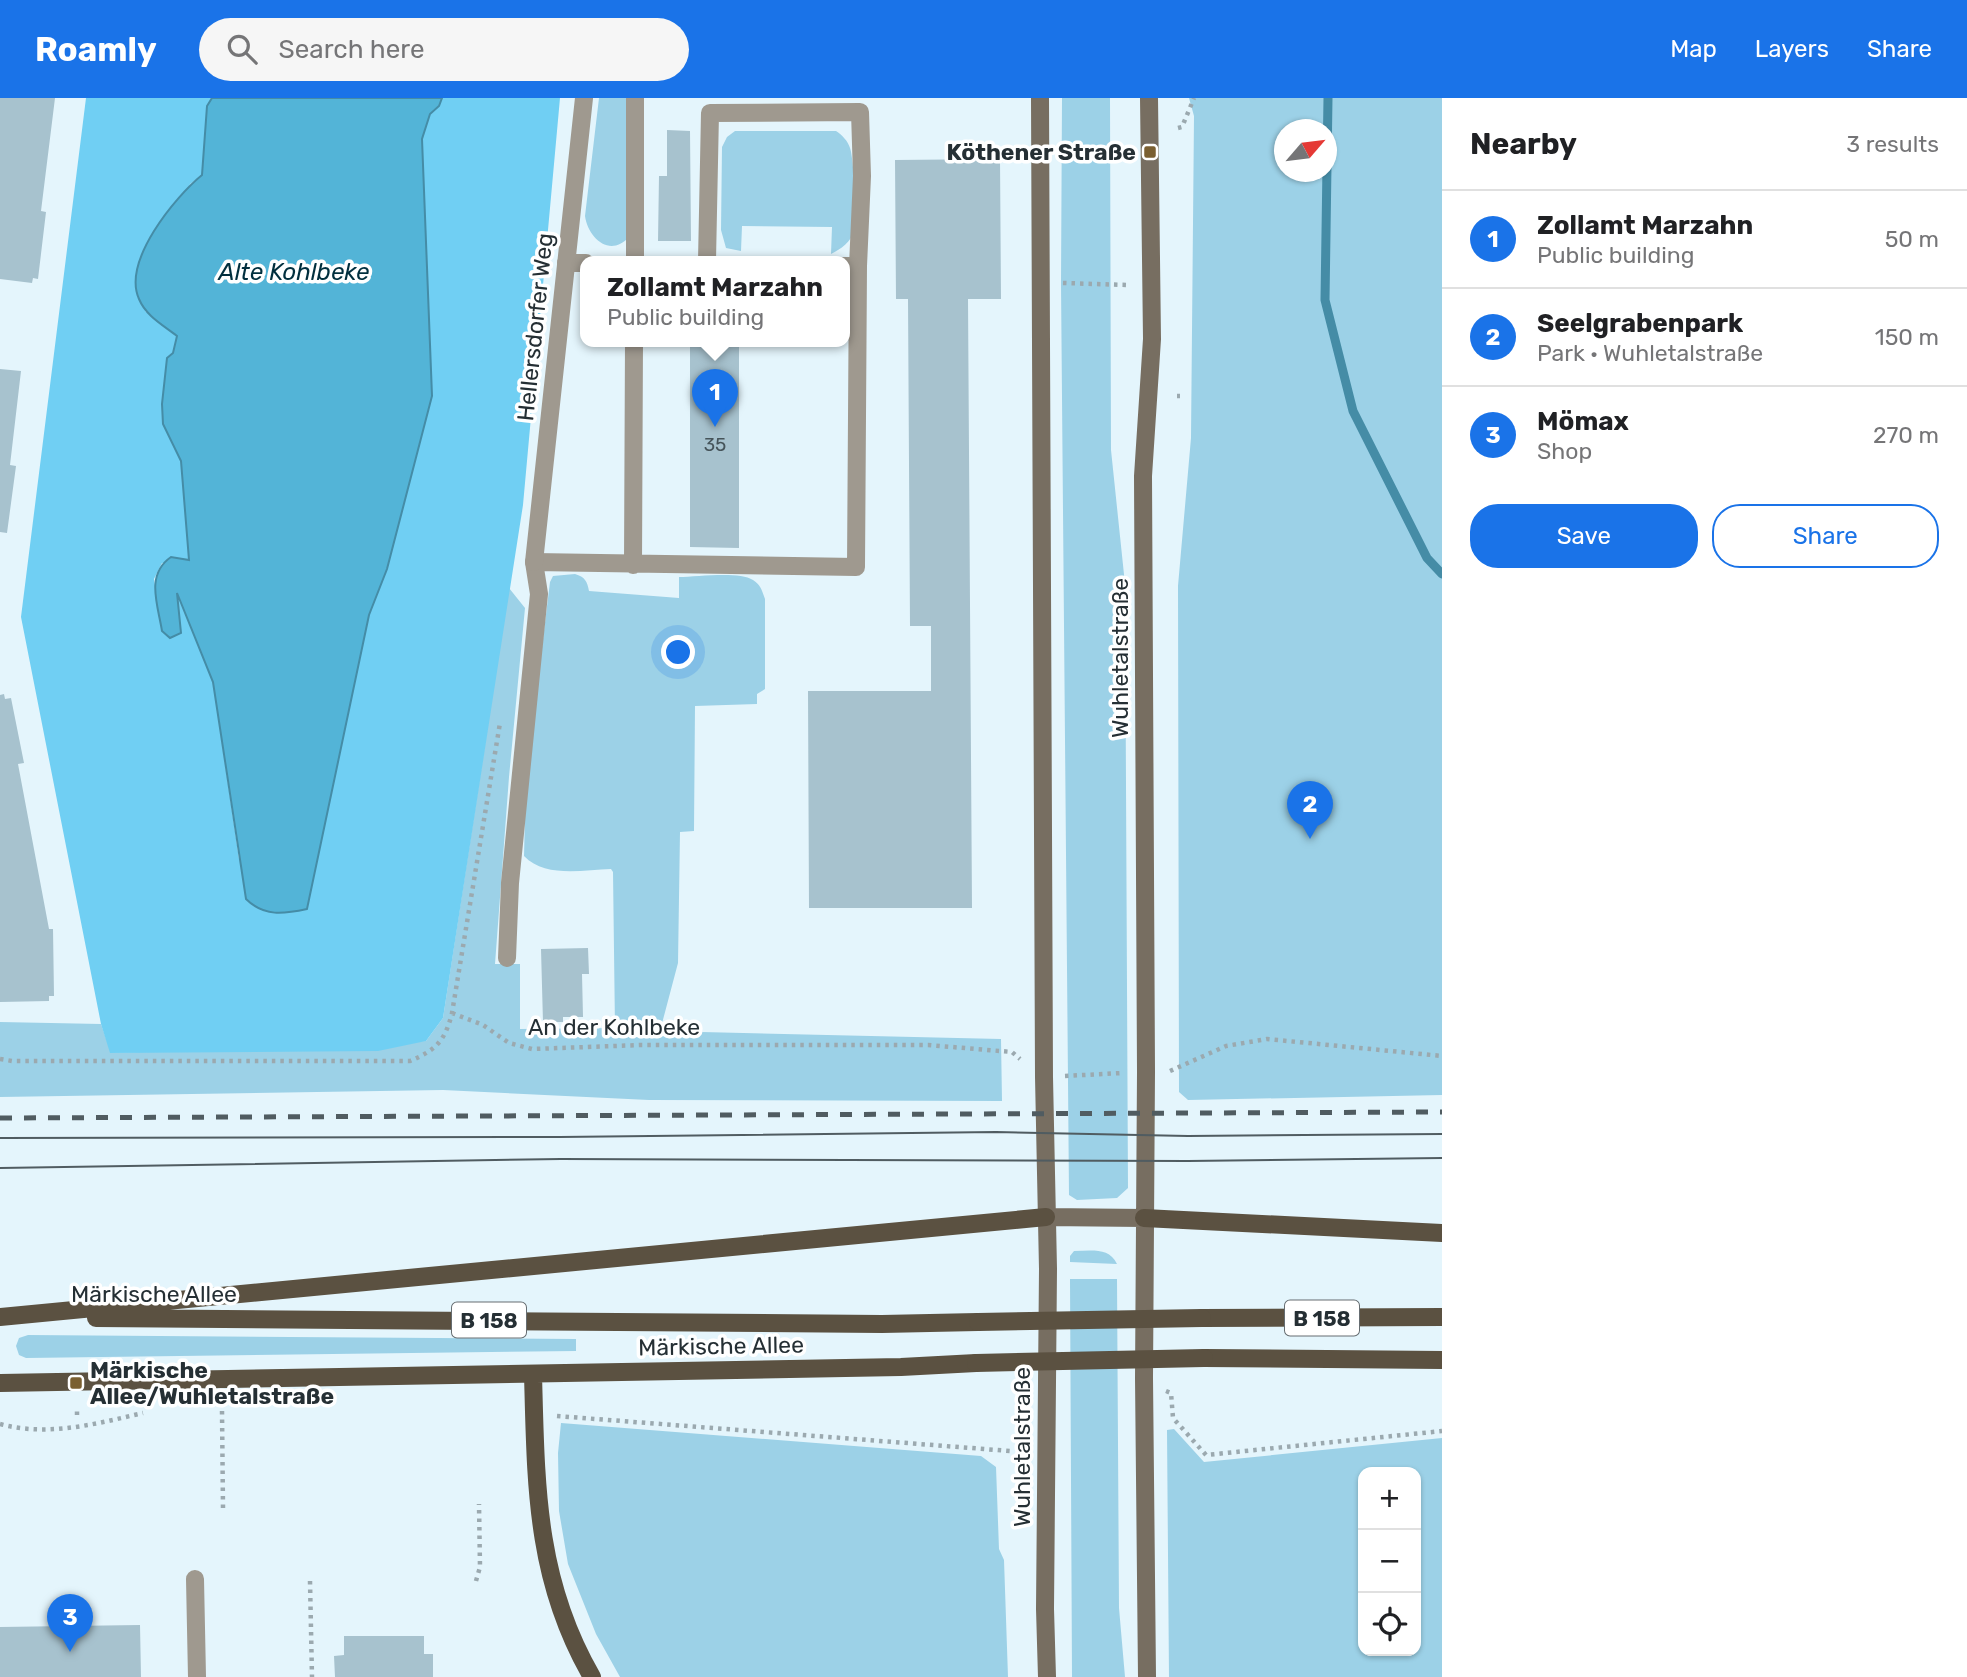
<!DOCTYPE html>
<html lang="en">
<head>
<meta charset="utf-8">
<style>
  body { margin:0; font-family:Rubik,sans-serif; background:#f6f6f6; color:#202124 }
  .controls { position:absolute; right:21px; bottom:21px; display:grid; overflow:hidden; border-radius:14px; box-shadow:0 2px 5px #0004 }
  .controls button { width:63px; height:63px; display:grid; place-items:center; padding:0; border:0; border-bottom:2px solid #e0e0e0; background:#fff; color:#202124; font:35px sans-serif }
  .compass { position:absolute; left:1274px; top:21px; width:63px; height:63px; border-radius:50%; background:#fff; box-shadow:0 2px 5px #0004; rotate:62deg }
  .you { position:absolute; left:679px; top:555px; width:24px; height:24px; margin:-18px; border:5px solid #fff; border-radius:50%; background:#1a73e8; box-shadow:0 0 0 10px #1a73e833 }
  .badge { display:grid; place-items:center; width:46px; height:46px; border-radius:50%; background:#1a73e8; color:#fff; font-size:23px; font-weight:700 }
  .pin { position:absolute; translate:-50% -58px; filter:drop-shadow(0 2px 4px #0008) }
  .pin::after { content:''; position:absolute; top:37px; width:24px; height:21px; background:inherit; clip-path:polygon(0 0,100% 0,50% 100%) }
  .popup { position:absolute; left:580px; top:158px; width:270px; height:91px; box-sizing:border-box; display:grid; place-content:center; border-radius:14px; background:#fff; filter:drop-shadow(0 2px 5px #0005); font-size:23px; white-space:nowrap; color:#757577 }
  .popup b { font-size:26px; color:#202124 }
  .popup::after { content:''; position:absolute; left:50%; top:100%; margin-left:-14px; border:14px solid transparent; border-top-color:#fff }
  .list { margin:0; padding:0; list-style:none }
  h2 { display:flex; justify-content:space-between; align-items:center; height:91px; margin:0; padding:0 28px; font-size:30px }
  h2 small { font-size:23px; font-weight:400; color:#757577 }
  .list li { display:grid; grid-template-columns:46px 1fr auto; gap:21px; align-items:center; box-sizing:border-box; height:98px; padding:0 28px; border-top:2px solid #e0e0e0 }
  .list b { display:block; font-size:26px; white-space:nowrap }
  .list p { margin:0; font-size:23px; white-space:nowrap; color:#757577 }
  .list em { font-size:23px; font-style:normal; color:#757577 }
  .actions { display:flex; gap:14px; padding:21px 28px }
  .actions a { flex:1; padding:16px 0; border:2px solid #1a73e8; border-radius:28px; text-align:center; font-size:24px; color:#1a73e8 }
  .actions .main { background:#1a73e8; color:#fff }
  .icon { flex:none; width:38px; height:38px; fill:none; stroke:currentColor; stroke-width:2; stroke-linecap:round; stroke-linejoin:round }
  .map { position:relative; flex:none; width:1442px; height:1579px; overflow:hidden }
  header { display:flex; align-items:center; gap:42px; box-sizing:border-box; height:98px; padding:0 35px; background:#1a73e8; color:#fff }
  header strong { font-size:33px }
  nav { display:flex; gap:38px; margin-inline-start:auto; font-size:24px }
  .search { width:490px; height:63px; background:#f6f6f6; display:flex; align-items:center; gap:18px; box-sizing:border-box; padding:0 24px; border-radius:38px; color:#757577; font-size:26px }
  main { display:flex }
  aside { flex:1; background:#fff }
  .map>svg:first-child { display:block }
  .green { fill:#9cd1e7; fill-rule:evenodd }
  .forest { fill:#70cff3 }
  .water { fill:#53b4d7; stroke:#458ca6; stroke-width:2 }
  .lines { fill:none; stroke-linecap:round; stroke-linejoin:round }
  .stream { stroke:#458ca6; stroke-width:9 }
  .building { fill:#a7c2ce }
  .path { stroke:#9ba9af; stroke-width:4.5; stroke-dasharray:3.5 5; stroke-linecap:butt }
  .service { stroke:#9f998f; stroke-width:18 }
  .minor { stroke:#9f998f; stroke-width:18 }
  .secondary { stroke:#776e61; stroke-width:18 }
  .primary { stroke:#5b5141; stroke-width:18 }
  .tram { stroke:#505c61; stroke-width:2 }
  .rail { stroke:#505c61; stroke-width:5; stroke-dasharray:12 12; stroke-linecap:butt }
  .primary-bridge { stroke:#5b5141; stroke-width:18 }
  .poi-dot { fill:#7a5f31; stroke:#fff; stroke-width:2.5 }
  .labels { text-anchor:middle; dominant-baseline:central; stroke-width:7; stroke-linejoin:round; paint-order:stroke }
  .number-label { font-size:19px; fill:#46545a }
  .shield { fill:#fff; stroke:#666d71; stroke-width:2 }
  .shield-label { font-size:21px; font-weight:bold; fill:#252f34 }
  .poi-label { font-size:23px; font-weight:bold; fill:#252f34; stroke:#fff; text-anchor:end }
  .street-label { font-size:23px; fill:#252f34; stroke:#fff }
  .water-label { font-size:24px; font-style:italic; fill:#012f3e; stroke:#fff }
</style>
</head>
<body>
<header>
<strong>Roamly</strong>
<div class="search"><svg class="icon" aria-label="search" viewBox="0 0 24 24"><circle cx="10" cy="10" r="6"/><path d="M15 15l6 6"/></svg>Search here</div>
<nav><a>Map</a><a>Layers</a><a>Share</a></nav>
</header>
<main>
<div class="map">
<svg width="1442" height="1579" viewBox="0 0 1442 1579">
  <rect width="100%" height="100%" fill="#e4f5fc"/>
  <path class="green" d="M599,0H629V139C610,160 588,140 585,118Z
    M1062,0H1110L1111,352L1125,486L1128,1090L1117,1100L1077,1102L1069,1097L1061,185Z
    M1189,0H1442V997L1188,1002L1179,994L1178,488L1191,340L1194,18ZM1284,32H1326V74H1284Z
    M735,33H836C842,37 848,43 850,50C854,61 857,122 854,133C851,144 841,151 831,156L832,129L742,128L741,153L726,150L721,132L722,49L727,39Z
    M575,476C585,479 587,483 589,493L679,500V479C697,479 739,473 753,482C761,487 762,493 765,501V591L757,596V606L695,608L694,733L680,734L678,865L660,933L1001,941L1002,1003L649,1002L443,992L0,999V924L101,926L111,955L426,943L443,920L509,490L525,510L509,679L495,866H520V931L615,930L613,774L611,771C582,772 545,780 524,758L526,679L550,484L553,478Z
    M1074,1153C1091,1153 1109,1149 1117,1166L1070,1164V1158Z
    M1070,1181H1117L1119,1510L1125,1579H1072Z
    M28,1237L576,1241V1253L26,1260L19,1257L16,1248L19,1240Z
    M561,1325L981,1358L996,1369L999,1451L1004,1462L1008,1579H620L596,1536L568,1466L559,1413L558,1355Z
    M1174,1331L1204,1364L1442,1340V1579H1169L1167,1332ZM1363,1374H1416V1553H1363Z"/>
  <path class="forest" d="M86,0H212L207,8L202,77L190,86L145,213L177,238L163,326L181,363L189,462L162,465L154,481L162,533L176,491L213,584L239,761L352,591L369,517L387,471L432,298L422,41L430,16L439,8L442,0H560L523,407L443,920L426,943L378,953L110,955L101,926L21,519Z"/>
  <path class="water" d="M212,0H442L439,8L430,16L422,41L432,298L387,471L369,517L307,811C284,816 264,819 246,801L213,584L177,495L181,535L170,540L162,533C158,507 145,477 171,459L189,462L181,363L163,326L162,306L167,260L173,255L177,238C163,227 146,218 139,201C122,163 175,99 202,77L207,8Z"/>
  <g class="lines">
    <path class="stream" d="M1328,0L1325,202L1353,313L1427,460L1442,476"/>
  </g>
  <path class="building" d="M0,0H55L41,113L46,114L38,181L33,180L32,185L0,181Z
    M667,32L690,33L691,143H658L659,78H667Z
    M1000,61L1001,201H968L972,810H809L808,593H931V528H910L908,201H896L895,62Z
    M690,243H739V450L690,449Z
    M0,271L21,273L10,367L16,368L7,435L0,434Z
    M4,596L5,601L11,600L24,665L18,666L49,831H53L54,898H49V903L0,904V597Z
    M588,850L589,876H582L583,919H563V924H543L541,851Z
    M140,1527L141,1579H0V1529Z
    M344,1538H424V1556H433V1579H335L334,1558L344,1557Z"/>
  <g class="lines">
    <path class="path" d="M1178,30L1182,29L1194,0
      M1063,185L1128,187
      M1177,298H1180
      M452,915L483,927L509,945L532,951L642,947H928L1012,954L1020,961
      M0,961L12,963H410C436,952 445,943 452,915L500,625
      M1170,973L1226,948L1267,941L1442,958
      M1065,978L1122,975
      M1166,1293L1171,1295L1173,1320L1206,1357L1442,1333
      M222,1313L223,1410
      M77,1317V1310
      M557,1318L1010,1353
      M0,1326C48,1339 95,1326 143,1315
      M310,1483L312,1579
      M476,1483L480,1469L479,1406"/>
    <path class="service" d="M635,163V0
      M707,163L710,15L860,14L862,78L858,168
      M566,165H586
      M633,467L634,243
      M507,860L510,785L539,496L534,464L856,469L858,168H844
      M195,1481L197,1579"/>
    <path class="minor" d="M534,464L584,0"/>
    <path class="secondary" d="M1040,0L1044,979L1048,1171L1045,1511L1047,1579
      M1046,1119L1144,1120
      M1147,1579L1144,1280L1146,974L1143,378L1152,241L1149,0"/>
    <path class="primary" d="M1144,1120L1442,1135
      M0,1219L1046,1119
      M96,1220L882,1226L978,1224
      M1202,1220L1442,1219
      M1204,1260L1442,1262
      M533,1276C536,1385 535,1481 592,1579
      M0,1285L901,1269L976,1265"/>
    <path class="tram" d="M0,1040L560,1039L996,1034L1188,1038L1442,1036
      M0,1070L561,1061L1188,1063L1442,1060"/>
    <path class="rail" d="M0,1020L1442,1014"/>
    <path class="primary-bridge" d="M978,1224L1202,1220
      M976,1265L1204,1260"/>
  </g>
  <g class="poi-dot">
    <rect x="1143" y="47" width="14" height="14" rx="3.5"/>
    <rect x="69" y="1278" width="14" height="14" rx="3.5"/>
  </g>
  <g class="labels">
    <g class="number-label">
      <text x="715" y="346">35</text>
    </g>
    <g class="shield">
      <rect x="1285" y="1202.5" width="74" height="35" rx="5"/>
      <rect x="452" y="1204.5" width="74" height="35" rx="5"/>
    </g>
    <g class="shield-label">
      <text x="1322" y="1220">B 158</text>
      <text x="489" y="1222">B 158</text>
    </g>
    <g class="poi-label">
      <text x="1136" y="54">Köthener Straße</text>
      <text x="90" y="1272" text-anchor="start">Märkische<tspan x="90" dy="26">Allee/Wuhletalstraße</tspan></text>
    </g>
    <g class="street-label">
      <text transform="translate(535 229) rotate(-84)">Hellersdorfer Weg</text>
      <text transform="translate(1120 560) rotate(-90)">Wuhletalstraße</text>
      <text x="614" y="929">An der Kohlbeke</text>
      <text x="154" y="1196">Märkische Allee</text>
      <text transform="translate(721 1248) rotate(-1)">Märkische Allee</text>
      <text transform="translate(1022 1349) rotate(-90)">Wuhletalstraße</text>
    </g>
    <g class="water-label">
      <text x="294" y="174">Alte Kohlbeke</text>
    </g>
  </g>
</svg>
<div class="controls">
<button>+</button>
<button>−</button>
<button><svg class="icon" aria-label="locate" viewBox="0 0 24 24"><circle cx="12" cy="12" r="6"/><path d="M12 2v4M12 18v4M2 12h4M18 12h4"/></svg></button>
</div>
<svg class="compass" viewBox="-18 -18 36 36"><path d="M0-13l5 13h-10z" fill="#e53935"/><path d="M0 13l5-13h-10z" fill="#757577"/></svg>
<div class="you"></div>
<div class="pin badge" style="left:715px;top:329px">1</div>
<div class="popup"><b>Zollamt Marzahn</b>Public building</div>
<div class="pin badge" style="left:1310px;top:741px">2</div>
<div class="pin badge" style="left:70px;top:1554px">3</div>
</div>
<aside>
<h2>Nearby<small>3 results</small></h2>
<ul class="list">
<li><span class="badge">1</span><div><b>Zollamt Marzahn</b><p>Public building</p></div><em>50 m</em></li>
<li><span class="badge">2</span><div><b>Seelgrabenpark</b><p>Park · Wuhletalstraße</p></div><em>150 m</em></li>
<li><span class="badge">3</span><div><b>Mömax</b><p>Shop</p></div><em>270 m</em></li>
</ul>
<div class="actions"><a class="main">Save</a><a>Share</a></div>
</aside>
</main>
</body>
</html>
